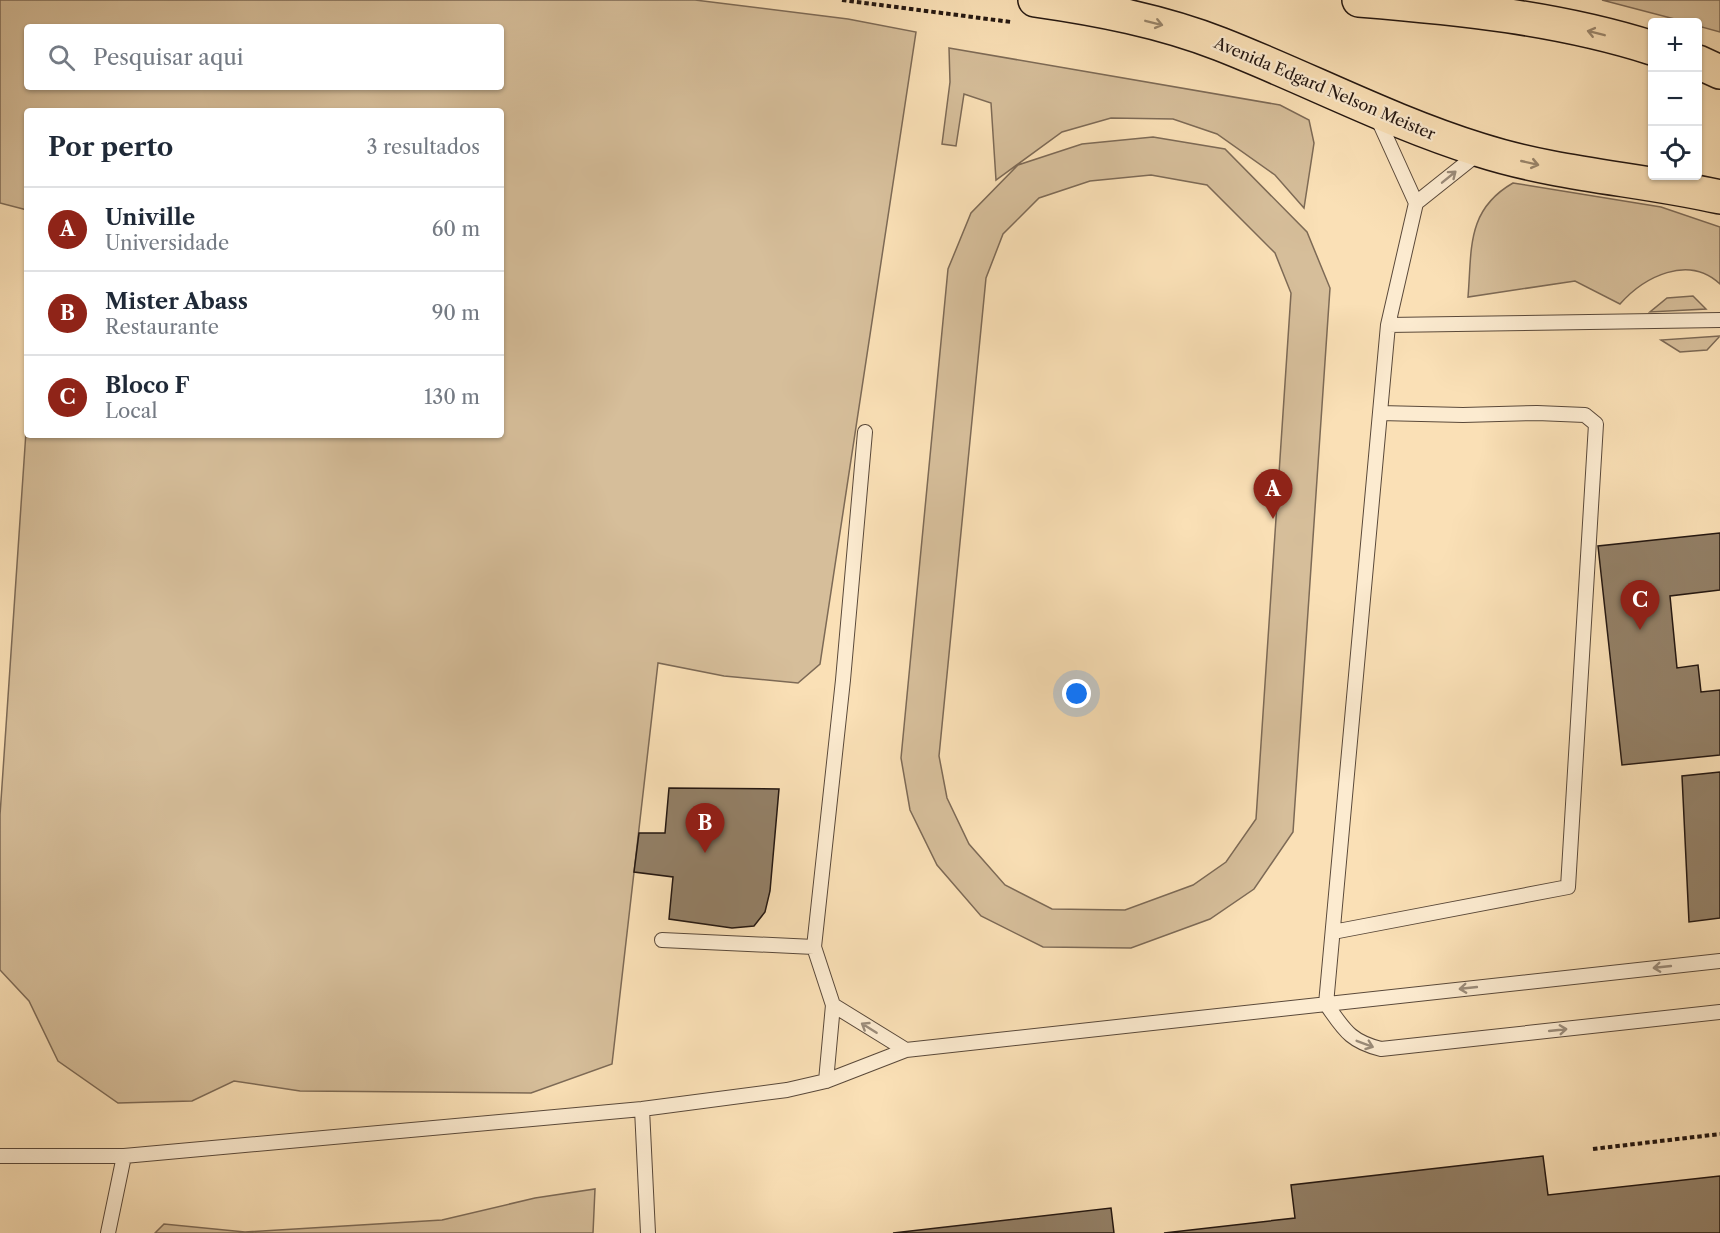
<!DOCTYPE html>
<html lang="pt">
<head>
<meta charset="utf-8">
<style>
  body { margin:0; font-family:"Libre Caslon Text",serif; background:#f2f2f3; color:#1f2937 }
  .controls { position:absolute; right:18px; top:18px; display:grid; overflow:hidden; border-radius:6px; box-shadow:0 2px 4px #0004 }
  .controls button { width:54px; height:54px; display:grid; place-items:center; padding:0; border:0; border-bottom:2px solid #e0e1e3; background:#fff; color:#1f2937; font:30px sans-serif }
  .you { position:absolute; left:1077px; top:694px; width:21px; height:21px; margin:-15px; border:4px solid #fff; border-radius:50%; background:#1a73e8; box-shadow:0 0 0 9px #1a73e833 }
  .badge { display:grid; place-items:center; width:39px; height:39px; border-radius:50%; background:#8f2418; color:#fff; font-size:20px; font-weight:700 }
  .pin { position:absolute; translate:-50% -50px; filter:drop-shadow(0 2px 3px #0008) }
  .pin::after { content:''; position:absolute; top:32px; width:21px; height:18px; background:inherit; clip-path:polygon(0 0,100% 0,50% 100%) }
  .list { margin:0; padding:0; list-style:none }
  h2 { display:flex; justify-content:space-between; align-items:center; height:78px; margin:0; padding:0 24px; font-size:26px }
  h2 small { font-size:20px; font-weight:400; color:#747a83 }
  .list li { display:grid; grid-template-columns:39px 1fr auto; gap:18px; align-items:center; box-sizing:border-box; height:84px; padding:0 24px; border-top:2px solid #e0e1e3 }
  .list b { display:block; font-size:22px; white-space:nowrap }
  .list p { margin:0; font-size:20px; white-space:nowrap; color:#747a83 }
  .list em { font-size:20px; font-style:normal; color:#747a83 }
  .icon { flex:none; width:33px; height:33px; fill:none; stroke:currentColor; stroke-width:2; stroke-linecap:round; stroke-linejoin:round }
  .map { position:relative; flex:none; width:1720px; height:1233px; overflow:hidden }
  .search { position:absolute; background:#fff; box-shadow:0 2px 4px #0004; left:24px; top:24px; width:480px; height:66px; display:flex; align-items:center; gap:15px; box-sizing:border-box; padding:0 21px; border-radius:6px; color:#747a83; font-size:22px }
  .panel { position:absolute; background:#fff; box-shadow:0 2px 4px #0004; left:24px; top:108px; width:480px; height:330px; border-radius:6px }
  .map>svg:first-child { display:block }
  .green { fill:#d6be9a; stroke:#7d6a56; stroke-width:1.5; fill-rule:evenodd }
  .building { fill:#938067; stroke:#241711; stroke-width:1.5 }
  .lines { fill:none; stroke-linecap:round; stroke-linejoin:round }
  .service-casing { stroke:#5a493a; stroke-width:16 }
  .primary-casing { stroke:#241711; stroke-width:36 }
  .path { stroke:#241711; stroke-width:4; stroke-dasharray:4.5 3; stroke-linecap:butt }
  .service { stroke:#fcebd0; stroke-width:14 }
  .primary { stroke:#fae0b6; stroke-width:33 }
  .oneway { stroke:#9a866c }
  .oneway2 { stroke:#9b8c7a }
  .labels { text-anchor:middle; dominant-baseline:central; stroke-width:4.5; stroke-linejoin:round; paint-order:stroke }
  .street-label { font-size:16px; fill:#241711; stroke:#fcebd0 }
</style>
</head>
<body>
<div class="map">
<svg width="1720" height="1233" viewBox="0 0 1720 1233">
  <rect width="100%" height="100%" fill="#fae0b6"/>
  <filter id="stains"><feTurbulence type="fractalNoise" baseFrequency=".00333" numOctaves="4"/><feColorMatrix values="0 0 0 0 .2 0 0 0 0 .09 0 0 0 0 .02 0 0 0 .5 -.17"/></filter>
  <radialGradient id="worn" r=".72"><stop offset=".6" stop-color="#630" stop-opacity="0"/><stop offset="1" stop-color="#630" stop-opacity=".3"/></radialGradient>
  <path class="green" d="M0,0H695L848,19L916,32L820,664L798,683L724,676L658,663L612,1064L531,1093L300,1091L234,1081L192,1101L118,1103L58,1061L29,1001L0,970V815L27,417V435H501V111H27V210L0,203ZM27,27H501V87H27Z
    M1602,0H1720V32L1698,26V22H1686Z
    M949,48L1280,105L1309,120L1314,143L1304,208L1275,175L1217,134L1173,119L1111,118L1062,132L996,180L991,103L964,94L956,146L942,144L950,82Z
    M1153,137L1225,149L1307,232L1330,288L1293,832L1254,889L1210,919L1131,948L1043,947L981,916L937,865L910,810L901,758L948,269L971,213L1018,165L1082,144ZM1151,175L1207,185L1275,253L1291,293L1256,819L1226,862L1193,885L1125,910L1052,909L1005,885L969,844L947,798L939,756L986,278L1003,234L1039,198L1090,181Z
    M1513,183L1661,207L1720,227V284C1688,254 1644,277 1620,304L1575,281L1468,297C1472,249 1466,210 1513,183Z
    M1693,296L1706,309L1650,312L1667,298Z
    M1720,336L1707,350L1680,352L1661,340Z
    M595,1189L593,1233H155L164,1224L245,1232L442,1220L535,1198Z"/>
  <path class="building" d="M1720,533V590L1670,596L1677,668L1698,665L1701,692L1720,690V755L1622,765L1598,546Z
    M1720,772V918L1689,922L1682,776Z
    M669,788L779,789L770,891L765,912L754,926L732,928L669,919L673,877L634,872L639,833H665Z
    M1543,1156L1548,1195L1720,1176V1233H1164L1295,1218L1291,1185Z
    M1111,1208L1114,1233H893Z"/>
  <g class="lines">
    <defs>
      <path id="service" d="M1377,117L1416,203L1388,325L1326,1004C1344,1029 1349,1041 1381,1049L1720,1012
        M1416,203L1480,152
        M1388,325L1720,320
        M1333,932L1568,887L1596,424L1585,415L1537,413L1463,415L1380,413
        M662,940L814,947
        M833,1005L906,1050
        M826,1081L833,1005L814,947L843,680L865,432
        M642,1109L648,1233
        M0,1156H124L642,1109L787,1090L826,1081L906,1050L1720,961
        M108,1233L124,1156"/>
      <path id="primary" d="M1035,0C1098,9 1161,21 1220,44C1307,78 1390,122 1480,150C1558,175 1641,179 1720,197
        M1359,0C1458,8 1558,18 1652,48
        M1698,62L1720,72"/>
    </defs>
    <use href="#service" class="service-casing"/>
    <use href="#primary" class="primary-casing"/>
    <path class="path" d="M842,0L1011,22
      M1593,1149L1720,1134"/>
    <use href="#service" class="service"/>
    <use href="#primary" class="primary"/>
  </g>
  <defs><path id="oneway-shaft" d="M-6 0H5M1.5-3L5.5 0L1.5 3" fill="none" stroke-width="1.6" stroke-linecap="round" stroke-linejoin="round" transform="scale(1.5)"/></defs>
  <g class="oneway">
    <use href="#oneway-shaft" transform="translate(1154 23) rotate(14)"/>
    <use href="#oneway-shaft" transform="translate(1596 33) rotate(-166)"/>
    <use href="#oneway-shaft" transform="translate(1530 163) rotate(13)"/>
  </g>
  <g class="oneway2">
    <use href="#oneway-shaft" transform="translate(1449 177) rotate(-39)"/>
    <use href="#oneway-shaft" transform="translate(1662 967) rotate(174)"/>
    <use href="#oneway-shaft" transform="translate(1468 988) rotate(174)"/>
    <use href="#oneway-shaft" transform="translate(869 1028) rotate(-148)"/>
    <use href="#oneway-shaft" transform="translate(1558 1030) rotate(-6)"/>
    <use href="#oneway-shaft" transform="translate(1365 1044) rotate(21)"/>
  </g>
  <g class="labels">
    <g class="street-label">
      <text transform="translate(1325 88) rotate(23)">Avenida Edgard Nelson Meister</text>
    </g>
  </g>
  <rect width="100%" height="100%" filter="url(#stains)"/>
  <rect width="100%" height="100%" fill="url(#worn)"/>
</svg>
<div class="controls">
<button>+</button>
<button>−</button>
<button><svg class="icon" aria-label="locate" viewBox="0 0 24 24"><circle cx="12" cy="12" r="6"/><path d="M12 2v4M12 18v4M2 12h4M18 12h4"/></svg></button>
</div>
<div class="you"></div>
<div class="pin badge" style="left:1273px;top:519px">A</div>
<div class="pin badge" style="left:705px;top:853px">B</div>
<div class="pin badge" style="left:1640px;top:630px">C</div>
<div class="search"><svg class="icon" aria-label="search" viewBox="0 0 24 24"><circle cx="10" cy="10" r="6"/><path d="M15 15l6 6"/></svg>Pesquisar aqui</div>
<section class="panel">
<h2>Por perto<small>3 resultados</small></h2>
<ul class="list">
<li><span class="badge">A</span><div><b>Univille</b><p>Universidade</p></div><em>60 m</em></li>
<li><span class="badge">B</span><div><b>Mister Abass</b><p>Restaurante</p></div><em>90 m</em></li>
<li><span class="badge">C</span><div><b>Bloco F</b><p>Local</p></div><em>130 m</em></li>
</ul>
</section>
</div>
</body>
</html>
